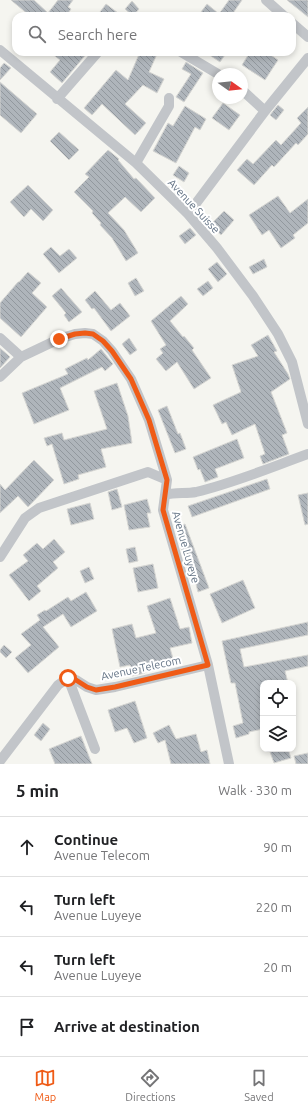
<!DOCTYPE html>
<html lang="en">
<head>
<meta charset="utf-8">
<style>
  body { margin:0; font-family:Ubuntu,sans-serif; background:#f2f2f2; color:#202124 }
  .controls { position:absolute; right:12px; bottom:12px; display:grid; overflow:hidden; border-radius:8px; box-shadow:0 2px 6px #0003 }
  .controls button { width:36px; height:36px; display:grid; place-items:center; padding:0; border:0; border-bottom:1px solid #e0e0e0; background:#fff; color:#202124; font:20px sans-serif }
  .compass { position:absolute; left:212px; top:68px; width:36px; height:36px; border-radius:50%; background:#fff; box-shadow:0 2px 6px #0003; rotate:105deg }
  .stop { position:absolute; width:12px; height:12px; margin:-9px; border:3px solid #ef5b16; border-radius:50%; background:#fff }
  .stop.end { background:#ef5b16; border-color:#fff; box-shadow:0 1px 4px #0008 }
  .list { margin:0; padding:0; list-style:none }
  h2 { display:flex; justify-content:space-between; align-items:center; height:52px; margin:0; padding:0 16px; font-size:17px }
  h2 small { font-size:13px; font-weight:400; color:#757577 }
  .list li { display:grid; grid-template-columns:26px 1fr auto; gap:12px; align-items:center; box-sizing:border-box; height:60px; padding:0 16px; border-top:1px solid #e0e0e0 }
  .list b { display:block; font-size:15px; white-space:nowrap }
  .list p { margin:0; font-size:13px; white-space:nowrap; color:#757577 }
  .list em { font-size:13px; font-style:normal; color:#757577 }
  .icon { flex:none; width:22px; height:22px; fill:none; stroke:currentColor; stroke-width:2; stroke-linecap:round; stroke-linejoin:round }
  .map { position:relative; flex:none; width:308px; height:764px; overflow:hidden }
  .search { position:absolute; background:#fff; box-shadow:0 2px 6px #0003; left:12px; right:12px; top:12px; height:44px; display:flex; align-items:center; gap:10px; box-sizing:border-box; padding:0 14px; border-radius:12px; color:#757577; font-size:15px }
  .sheet { height:292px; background:#fff }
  nav { display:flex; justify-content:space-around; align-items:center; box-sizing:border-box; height:56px; border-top:1px solid #e0e0e0; background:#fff; font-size:11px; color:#757577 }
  nav a { display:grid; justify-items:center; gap:2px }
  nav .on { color:#ef5b16 }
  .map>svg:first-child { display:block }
  .building { fill:url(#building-back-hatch); stroke:#d6d6d3 }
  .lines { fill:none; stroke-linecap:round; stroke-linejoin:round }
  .minor { stroke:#c2c5c9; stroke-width:10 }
  .route { stroke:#ef5b16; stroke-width:5 }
  .labels { text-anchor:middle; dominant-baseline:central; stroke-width:4; stroke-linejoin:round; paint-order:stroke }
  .street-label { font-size:11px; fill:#627284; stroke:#fff }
</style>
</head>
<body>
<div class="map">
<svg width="308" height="764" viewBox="0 0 308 764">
  <defs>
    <pattern id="building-back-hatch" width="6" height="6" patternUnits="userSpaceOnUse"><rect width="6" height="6" fill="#afb5bb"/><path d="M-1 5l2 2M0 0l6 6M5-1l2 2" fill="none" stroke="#92989e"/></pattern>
  </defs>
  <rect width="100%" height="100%" fill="#f5f5f0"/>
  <path class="building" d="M11,0H34L48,13L58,0H73L68,7L71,9L66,16H30Z
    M229,0H242L231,16H198L207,4L219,14Z
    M287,0H308V17Z
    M132,1L139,9L133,16L125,9Z
    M106,4L122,16H97Z
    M50,52H88L62,83L50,72L60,60Z
    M140,52H152L157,54L149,72L164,79L157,93L143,85L125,104L146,123L135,135L102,104L92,115L84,108L116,70L128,80Z
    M205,52H227L220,62Z
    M250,52H266L278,60L265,80L242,65Z
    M186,62L203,73L184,102L176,97L191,74L182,69Z
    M4,63L11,68L0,80V68Z
    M0,82L37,114L21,133L0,115Z
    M223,103L240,115L229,130L212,118Z
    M278,105L284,110L276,120L270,115Z
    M185,106L206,119L200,130L195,127L176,163L153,151L168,123L173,126Z
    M308,107V134L298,145L296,143L274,167L272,165L254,185L237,170L247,159L253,164L276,140L281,145L301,123L297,118Z
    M59,132L79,150L69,160L50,141Z
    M108,150L119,159L118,160L134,179L136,178L155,198L141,212L125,197L108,213L124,230L138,253L126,261L112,238L100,225L101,223L92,213L93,211L74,192L89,177L85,174Z
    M179,166L189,173L184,182L173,175Z
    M28,185L53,210L43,221L31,209L24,217L10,202Z
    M278,196L290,213L308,199V223L293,235L295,238L281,248L269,230L262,235L249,215Z
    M224,211L234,220L221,235L210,225Z
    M190,228L196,235L185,244L179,236Z
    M51,247L60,256L69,249L77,258L59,273L43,254Z
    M264,259L267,267L253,274L249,267Z
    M217,262L227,274L218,282L208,269Z
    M28,272L41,283L32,293L47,307L21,337L0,318V303L18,282H19Z
    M136,278L144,291L135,296L128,283Z
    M208,281L213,288L203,296L197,289Z
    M61,288L82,312L69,322L64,315L66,313L52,296Z
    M95,291L111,310L120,303L130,316L111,331L94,308L92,309L85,300Z
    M181,296L188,304L170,321L183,337L184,336L194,348L192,350L211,378L194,389L177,362L166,371L156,359L163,353L160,349L166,345L151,321Z
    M268,335L277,351L274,352L288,374L290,379L271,392L287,433L282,435L289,454L263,464L260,456L265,454L255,424L232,435L226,422L222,424L213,405L241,392L232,365L258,356L251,345Z
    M129,338L137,350L130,355L122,344Z
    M0,348L10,357L0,368Z
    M101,349L113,364L105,371L102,367L60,388L69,410L34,424L22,393L68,374L65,369L87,358L88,360Z
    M117,383L128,416L132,443L101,449L106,467L78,475L79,479L64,484L52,444L47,446L44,438L62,433L64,440L107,429L94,391Z
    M167,406L178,434L180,433L186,449L175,453L158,410Z
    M237,439L244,458L215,469L218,477L205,482L200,469L198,470L193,457Z
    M34,460L54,480L28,507L18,496L0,513V484L5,490Z
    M267,479L270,489L192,517L188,506Z
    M117,489L122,507L112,510L108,492Z
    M308,493V524L305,525L298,495Z
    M147,499L151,513H147L150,527L129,530L124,505Z
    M90,503L94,519L71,525L67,509Z
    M185,524L209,588L198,592L195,580L191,581L175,528Z
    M54,539L65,552L53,562L58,568L37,586L41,591L29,601L9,575L28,561L23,555L37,543L43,549Z
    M135,547L138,561L129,563L126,549Z
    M153,564L158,588L138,592L133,568Z
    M89,567L94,579L85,583L80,571Z
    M243,580L255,608L222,623L210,594Z
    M86,592L97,611L71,627L63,614L43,627L59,647L28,673L15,658L31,645L21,634L40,620L37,615L45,610L46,611L68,597L71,601Z
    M170,598L180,629L189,627L192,643L170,648L174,662L160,666V664L144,668L145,673L132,676L130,665L120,667L112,629L132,624L136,638L156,633L147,606Z
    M308,622V635L240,649L244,667L308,655V666L285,671L288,683H263V729L249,732V734L236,738L233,726L243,723L235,683H231L222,641Z
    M4,645L12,652L6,658L0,652V650Z
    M135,701L147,738L134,743L127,728L115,732L108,710Z
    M43,723L50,729L41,741L34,735Z
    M169,725L176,739L196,734L201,752L207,750L210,764H171L165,740L158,743L153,733Z
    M81,736L92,764H55L49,749Z
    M269,749H288L291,758L274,763Z
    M308,753V764H296L294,756Z"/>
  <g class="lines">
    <path class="minor" d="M266,0L284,16
      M292,23L308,37
      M0,50L136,163L188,214L217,248L253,296L278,334L292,362L308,424
      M181,52L218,74
      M242,90L265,111
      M57,99L98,52
      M136,163L169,106V98
      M188,214L265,111L308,58
      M0,338L21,357
      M0,377L21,357L59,339L75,334L85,333L93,334L103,341L112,351L131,379L149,420L167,480L163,510L208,665L229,764
      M165,495C175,492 186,494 196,492C234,483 272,467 308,454
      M0,557L25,518L39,508L148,472L167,480
      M68,678L95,749
      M0,761L58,685L68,678L76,680L87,687L96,690L115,687L208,665"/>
  </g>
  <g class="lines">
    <path class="route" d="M59,339L75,334L85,333L93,334L103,341L112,351L131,379L149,420L167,480L163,510L208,665L115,687L96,690L87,687L76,680L68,678"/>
  </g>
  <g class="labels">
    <g class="street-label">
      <text transform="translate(194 206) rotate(47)">Avenue Suisse</text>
      <text transform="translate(186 547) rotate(74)">Avenue Luyeye</text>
      <text transform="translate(141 668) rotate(-12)">Avenue Telecom</text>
    </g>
  </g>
</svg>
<div class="controls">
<button><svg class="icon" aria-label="locate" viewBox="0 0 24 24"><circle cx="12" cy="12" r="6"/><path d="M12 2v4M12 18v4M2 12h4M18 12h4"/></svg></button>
<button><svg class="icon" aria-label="layers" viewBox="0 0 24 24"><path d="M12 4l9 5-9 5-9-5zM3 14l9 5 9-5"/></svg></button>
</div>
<svg class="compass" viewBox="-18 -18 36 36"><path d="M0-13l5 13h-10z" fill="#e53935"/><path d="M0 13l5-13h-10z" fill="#757577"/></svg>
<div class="stop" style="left:68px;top:678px"></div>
<div class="stop end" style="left:59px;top:339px"></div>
<div class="search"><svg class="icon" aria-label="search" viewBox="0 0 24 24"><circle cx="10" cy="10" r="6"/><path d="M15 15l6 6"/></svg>Search here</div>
</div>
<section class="sheet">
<h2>5 min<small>Walk · 330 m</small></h2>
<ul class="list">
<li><svg class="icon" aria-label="ahead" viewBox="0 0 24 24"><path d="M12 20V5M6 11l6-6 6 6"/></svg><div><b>Continue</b><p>Avenue Telecom</p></div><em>90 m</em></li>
<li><svg class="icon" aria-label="left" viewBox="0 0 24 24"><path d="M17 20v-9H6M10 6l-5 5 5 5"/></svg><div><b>Turn left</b><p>Avenue Luyeye</p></div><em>220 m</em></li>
<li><svg class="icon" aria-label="left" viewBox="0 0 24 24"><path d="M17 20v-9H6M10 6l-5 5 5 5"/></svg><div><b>Turn left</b><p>Avenue Luyeye</p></div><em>20 m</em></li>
<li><svg class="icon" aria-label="arrive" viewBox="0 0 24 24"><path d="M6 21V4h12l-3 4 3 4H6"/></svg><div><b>Arrive at destination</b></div></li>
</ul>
</section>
<nav>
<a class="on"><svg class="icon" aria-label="map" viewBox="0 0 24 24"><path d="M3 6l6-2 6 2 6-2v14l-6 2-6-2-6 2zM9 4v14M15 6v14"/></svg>Map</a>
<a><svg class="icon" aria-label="directions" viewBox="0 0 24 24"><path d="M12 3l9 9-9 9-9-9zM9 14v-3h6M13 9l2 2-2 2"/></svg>Directions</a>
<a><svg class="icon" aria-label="saved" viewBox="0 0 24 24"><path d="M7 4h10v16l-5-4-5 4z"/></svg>Saved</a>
</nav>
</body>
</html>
